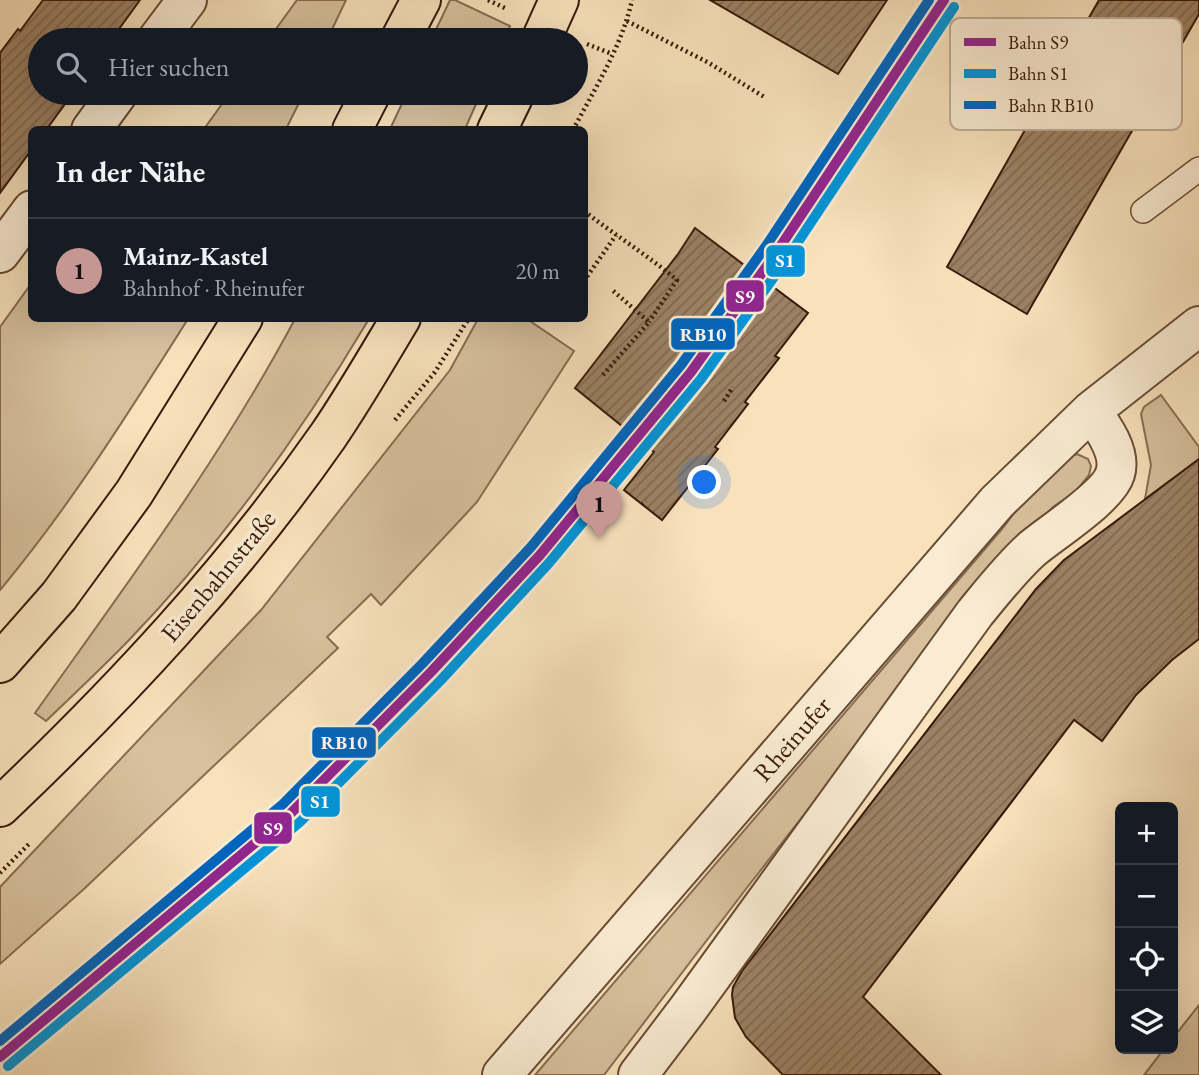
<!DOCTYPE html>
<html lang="de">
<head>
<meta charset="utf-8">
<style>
  body { margin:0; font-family:"EB Garamond",serif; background:#242831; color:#f1f3f6 }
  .controls { position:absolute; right:21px; bottom:21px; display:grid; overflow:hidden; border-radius:10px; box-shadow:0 7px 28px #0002 }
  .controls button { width:63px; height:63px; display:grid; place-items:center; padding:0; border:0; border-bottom:2px solid #363941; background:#171b24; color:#f1f3f6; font:35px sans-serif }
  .you { position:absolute; left:705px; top:483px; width:24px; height:24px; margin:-18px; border:5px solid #fff; border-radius:50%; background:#1a73e8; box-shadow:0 0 0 10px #1a73e833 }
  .badge { display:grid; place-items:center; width:46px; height:46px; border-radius:50%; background:#c59692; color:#111; font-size:23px; font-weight:700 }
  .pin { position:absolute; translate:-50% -58px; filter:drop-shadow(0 2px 4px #0008) }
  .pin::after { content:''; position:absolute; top:37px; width:24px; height:21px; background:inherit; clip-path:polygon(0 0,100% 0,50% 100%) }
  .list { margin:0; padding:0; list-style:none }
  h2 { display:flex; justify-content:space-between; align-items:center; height:91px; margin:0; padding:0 28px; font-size:30px }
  h2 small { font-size:23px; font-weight:400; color:#9ea1a6 }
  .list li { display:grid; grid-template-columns:46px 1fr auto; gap:21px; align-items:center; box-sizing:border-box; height:105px; padding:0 28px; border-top:2px solid #363941 }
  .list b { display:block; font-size:26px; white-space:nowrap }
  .list p { margin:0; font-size:23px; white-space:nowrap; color:#9ea1a6 }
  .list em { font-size:23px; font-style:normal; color:#9ea1a6 }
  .icon { flex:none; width:38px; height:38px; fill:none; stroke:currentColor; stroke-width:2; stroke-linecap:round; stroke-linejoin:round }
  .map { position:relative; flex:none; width:1199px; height:1075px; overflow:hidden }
  .search { position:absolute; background:#171b24; box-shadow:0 7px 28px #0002; left:28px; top:28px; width:560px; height:77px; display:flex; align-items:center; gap:18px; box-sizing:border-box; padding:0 24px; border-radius:38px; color:#9ea1a6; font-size:26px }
  .panel { position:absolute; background:#171b24; box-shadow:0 7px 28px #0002; left:28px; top:126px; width:560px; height:196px; border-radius:10px }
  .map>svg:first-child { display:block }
  .green { fill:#d7c09d; stroke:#886c52; stroke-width:2 }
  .building { fill:url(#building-hatch); stroke:#381906; stroke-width:2 }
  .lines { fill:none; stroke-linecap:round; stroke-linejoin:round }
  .service-casing { stroke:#684b34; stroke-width:26 }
  .minor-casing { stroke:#684b34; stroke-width:42 }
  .primary-casing { stroke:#381906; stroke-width:42 }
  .path { stroke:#381906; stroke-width:4.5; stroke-dasharray:2 3.5; stroke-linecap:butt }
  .service { stroke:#faecd3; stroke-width:23 }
  .minor { stroke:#faecd3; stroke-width:38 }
  .primary { stroke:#f8e2bc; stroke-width:38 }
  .rail-1-casing { stroke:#faecd3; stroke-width:16 }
  .rail-2-casing { stroke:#faecd3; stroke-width:16 }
  .rail-3-casing { stroke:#faecd3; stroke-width:16 }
  .rail-1 { stroke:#91268f; stroke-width:10 }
  .rail-2 { stroke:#0095da; stroke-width:10 }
  .rail-3 { stroke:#0065bd; stroke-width:10 }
  .labels { text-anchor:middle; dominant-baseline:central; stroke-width:7; stroke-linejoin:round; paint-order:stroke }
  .street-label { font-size:26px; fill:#381906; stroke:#faecd3 }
  .key { fill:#faecd3; stroke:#c0ad96; stroke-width:2 }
  .key-label { font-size:19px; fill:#381906 }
  .line-badge { stroke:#faecd3; stroke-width:2.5 }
  .badge-label { font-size:19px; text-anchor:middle; font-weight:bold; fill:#fff }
</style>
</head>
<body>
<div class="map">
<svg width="1199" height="1075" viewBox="0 0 1199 1075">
  <defs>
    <pattern id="building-hatch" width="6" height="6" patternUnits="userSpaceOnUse" patternTransform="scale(1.75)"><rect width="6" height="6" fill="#9c8265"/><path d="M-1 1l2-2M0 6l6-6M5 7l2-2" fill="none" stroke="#806a51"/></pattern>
  </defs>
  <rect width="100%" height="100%" fill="#f8e2bc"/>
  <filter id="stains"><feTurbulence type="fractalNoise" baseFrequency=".00286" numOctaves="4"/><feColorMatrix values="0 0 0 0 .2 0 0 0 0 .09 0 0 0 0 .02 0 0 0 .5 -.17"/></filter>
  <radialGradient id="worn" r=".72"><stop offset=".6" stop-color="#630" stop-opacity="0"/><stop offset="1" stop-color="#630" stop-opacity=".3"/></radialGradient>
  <path class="green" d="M297,0H346L327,40H268Z
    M450,0H455L510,26L504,40H431Z
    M230,93H304L286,129H204Z
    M407,93H481L465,129H390Z
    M31,284L32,318L188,319C129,412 71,505 0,590V327Z
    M295,319H369C301,433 222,543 130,639C103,667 74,694 46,721L35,713C126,585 221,458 295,319Z
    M478,319H527L574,351L477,502L381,605L371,594L327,637L338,648L85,888L0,964V887L261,610L450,370Z
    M1161,395L1199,447V459L1145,499L1151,465L1141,414L1144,407Z
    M1077,454L1088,459L1091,466L1089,475L1076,491L1053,507L980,590L749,885L604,1075H535L1002,529C1023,502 1044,466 1077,454Z
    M1199,1005V1075H1144L1164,1049H1173V1038Z"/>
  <path class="building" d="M43,0H140L111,40H40V93H73L46,130H32V149L0,193V53L18,29L20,31Z
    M710,0H887L838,74Z
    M1099,0H1199V14L1027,314L947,267Z
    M695,228L808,313L775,356L779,358L745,402L748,404L715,447L718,449L662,520L624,490L654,452L575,388L678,254Z
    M1199,459V639L1172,660L1136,695L1102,741L1074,720L863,997L941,1075H783L746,1037L735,1018L732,995L733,987L742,971L1036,589L1064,560Z"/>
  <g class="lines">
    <defs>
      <path id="service" d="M1143,211L1199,169"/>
      <path id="minor" d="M157,40L187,0
        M91,130L118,93
        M0,253L32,210
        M502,1075L997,502L1091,411L1199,326
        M638,1075L688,1009L975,613C993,591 1011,568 1032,549C1052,532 1108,497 1115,474C1122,453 1103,427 1091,411"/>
      <path id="primary" d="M400,40L421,0
        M541,40L559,0
        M352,130L371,93
        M497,130L515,93
        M0,663L59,596L134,493L243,318
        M0,807C120,693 233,572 328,436C354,398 377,358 401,318"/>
    </defs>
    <use href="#service" class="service-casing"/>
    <use href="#minor" class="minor-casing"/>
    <use href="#primary" class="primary-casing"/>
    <path class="path" d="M488,0L507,9
      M627,21L709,63L766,98
      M587,44L612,54
      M573,130C595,88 622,46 632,0
      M584,211C615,235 647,255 677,280L649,322
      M584,281L616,235
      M603,375L649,322L611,289
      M724,401L733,387
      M395,420L435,372L469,318
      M642,505L646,501
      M0,873L29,844"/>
    <use href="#service" class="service"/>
    <use href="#minor" class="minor"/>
    <use href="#primary" class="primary"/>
    <defs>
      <path id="rail-1" d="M0,1057L291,813L431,672L540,555L691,372L776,253L944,0"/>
      <path id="rail-2" d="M8,1066L300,822L440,681L549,563L701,379L786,260L954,7"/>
      <path id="rail-3" d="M0,1041L283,804L422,664L531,547L681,365L766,246L929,0"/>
    </defs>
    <use href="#rail-1" class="rail-1-casing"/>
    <use href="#rail-2" class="rail-2-casing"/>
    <use href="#rail-3" class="rail-3-casing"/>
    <use href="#rail-1" class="rail-1"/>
    <use href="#rail-2" class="rail-2"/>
    <use href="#rail-3" class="rail-3"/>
  </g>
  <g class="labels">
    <g class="street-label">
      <text transform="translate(218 576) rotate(-50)">Eisenbahnstraße</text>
      <text transform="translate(792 739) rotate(-49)">Rheinufer</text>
    </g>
  </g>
  <rect x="950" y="18" width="232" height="112" rx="10" class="key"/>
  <rect x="964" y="38" width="32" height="8" fill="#91268f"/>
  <rect x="964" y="69" width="32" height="9" fill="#0095da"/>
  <rect x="964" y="101" width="32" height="8" fill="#0065bd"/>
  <g class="key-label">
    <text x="1008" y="49">Bahn S9</text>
    <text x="1008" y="80">Bahn S1</text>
    <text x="1008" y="112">Bahn RB10</text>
  </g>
  <g class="line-badge">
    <rect x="765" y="244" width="41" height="34" rx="7" fill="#0095da"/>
    <rect x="725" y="279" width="40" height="34" rx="7" fill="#91268f"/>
    <rect x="670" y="317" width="66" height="34" rx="7" fill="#0065bd"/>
    <rect x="311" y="726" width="66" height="33" rx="7" fill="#0065bd"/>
    <rect x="300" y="785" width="41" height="33" rx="7" fill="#0095da"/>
    <rect x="253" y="811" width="40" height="34" rx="7" fill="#91268f"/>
  </g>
  <g class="badge-label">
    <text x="785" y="267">S1</text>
    <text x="745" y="303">S9</text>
    <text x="703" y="341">RB10</text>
    <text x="344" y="749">RB10</text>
    <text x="320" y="808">S1</text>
    <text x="273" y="835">S9</text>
  </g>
  <rect width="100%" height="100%" filter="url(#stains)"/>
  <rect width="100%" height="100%" fill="url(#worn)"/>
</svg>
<div class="controls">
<button>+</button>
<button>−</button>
<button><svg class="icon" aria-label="locate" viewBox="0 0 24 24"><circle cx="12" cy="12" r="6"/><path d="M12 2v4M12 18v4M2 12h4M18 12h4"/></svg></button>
<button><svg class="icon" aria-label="layers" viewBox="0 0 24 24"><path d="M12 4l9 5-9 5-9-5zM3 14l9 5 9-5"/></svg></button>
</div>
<div class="you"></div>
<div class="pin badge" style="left:599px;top:539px">1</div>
<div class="search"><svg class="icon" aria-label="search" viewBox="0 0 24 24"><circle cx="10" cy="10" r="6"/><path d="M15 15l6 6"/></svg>Hier suchen</div>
<section class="panel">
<h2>In der Nähe<small></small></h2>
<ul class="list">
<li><span class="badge">1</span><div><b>Mainz-Kastel</b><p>Bahnhof · Rheinufer</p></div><em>20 m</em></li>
</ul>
</section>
</div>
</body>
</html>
